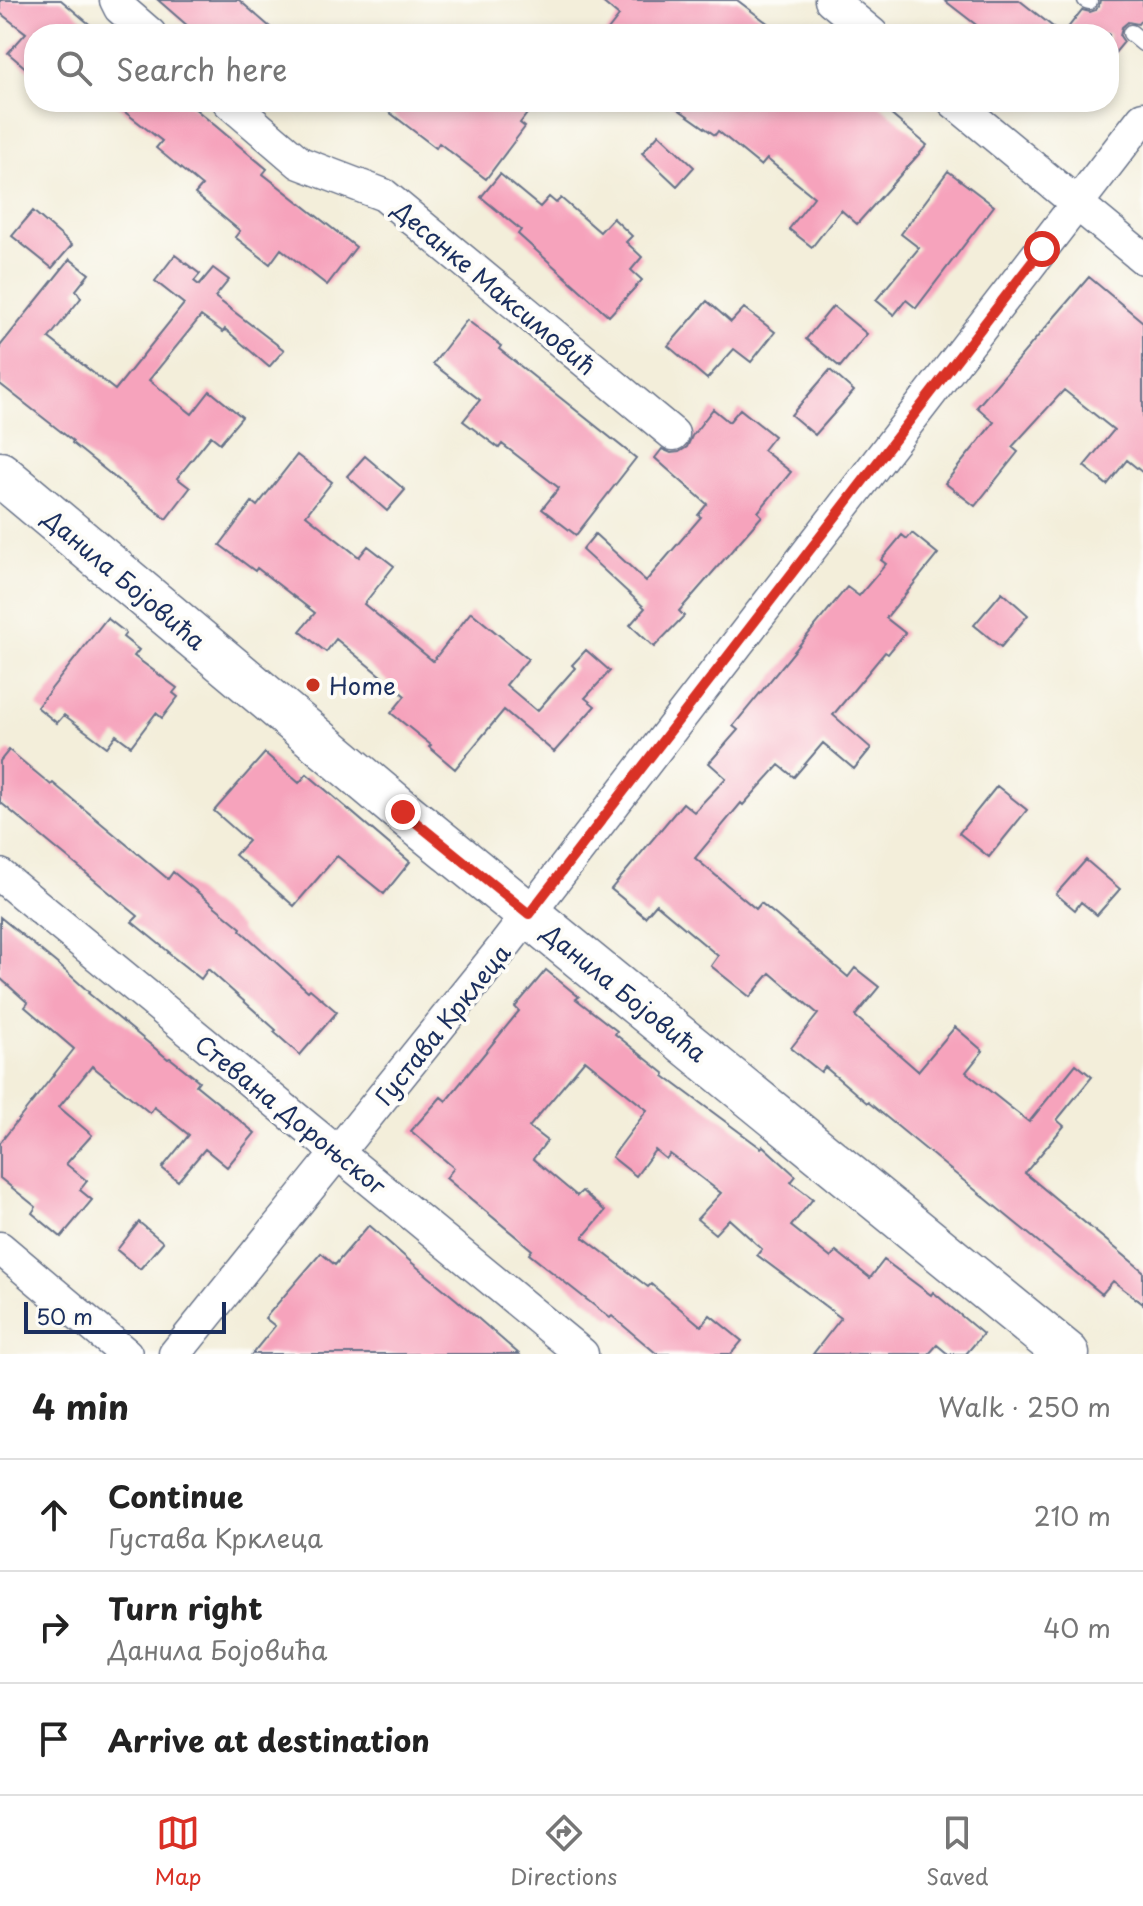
<!DOCTYPE html>
<html lang="en">
<head>
<meta charset="utf-8">
<style>
  body { margin:0; font-family:"Playpen Sans",sans-serif; background:#f6f6f6; color:#222 }
  .scale { position:absolute; left:24px; bottom:20px; width:202px; box-sizing:border-box; padding-left:8px; border:4px solid #1b2f5e; border-top:0; font-size:22px; line-height:28px; white-space:nowrap; color:#1b2f5e; -webkit-text-stroke:6px #fdfcf7; paint-order:stroke }
  .stop { position:absolute; width:24px; height:24px; margin:-18px; border:6px solid #d93025; border-radius:50%; background:#fff }
  .stop.end { background:#d93025; border-color:#fff; box-shadow:0 2px 8px #0008 }
  .list { margin:0; padding:0; list-style:none }
  h2 { display:flex; justify-content:space-between; align-items:center; height:104px; margin:0; padding:0 32px; font-size:34px }
  h2 small { font-size:26px; font-weight:400; color:#767676 }
  .list li { display:grid; grid-template-columns:52px 1fr auto; gap:24px; align-items:center; box-sizing:border-box; height:112px; padding:0 32px; border-top:2px solid #e0e0e0 }
  .list b { display:block; font-size:30px; white-space:nowrap }
  .list p { margin:0; font-size:26px; white-space:nowrap; color:#767676 }
  .list em { font-size:26px; font-style:normal; color:#767676 }
  .icon { flex:none; width:44px; height:44px; fill:none; stroke:currentColor; stroke-width:2; stroke-linecap:round; stroke-linejoin:round }
  .map { position:relative; flex:none; width:1143px; height:1354px; overflow:hidden }
  .search { position:absolute; background:#fff; box-shadow:0 4px 12px #0003; left:24px; right:24px; top:24px; height:88px; display:flex; align-items:center; gap:20px; box-sizing:border-box; padding:0 28px; border-radius:32px; color:#767676; font-size:30px }
  .sheet { height:440px; background:#fff }
  nav { display:flex; justify-content:space-around; align-items:center; box-sizing:border-box; height:112px; border-top:2px solid #e0e0e0; background:#fff; font-size:22px; color:#767676 }
  nav a { display:grid; justify-items:center; gap:4px }
  nav .on { color:#d93025 }
  .map>svg:first-child { display:block }
  .building { fill:#f6a3bc }
  .lines { fill:none; stroke-linecap:round; stroke-linejoin:round }
  .lane-casing { stroke:#677289; stroke-width:19 }
  .street-casing { stroke:#677289; stroke-width:35 }
  .primary-casing { stroke:#677289; stroke-width:47 }
  .lane { stroke:#fff; stroke-width:16 }
  .street { stroke:#fff; stroke-width:32 }
  .primary { stroke:#fff; stroke-width:44 }
  .route { stroke:#d93025; stroke-width:10 }
  .poi-dot { fill:#c8321e; stroke:#fdfcf7; stroke-width:3 }
  .labels { text-anchor:middle; dominant-baseline:central; stroke-width:8; stroke-linejoin:round; paint-order:stroke }
  .street-label { font-size:24px; fill:#1b2f5e; stroke:#fdfcf7 }
  .poi-label { font-size:24px; fill:#1b2f5e; stroke:#fdfcf7; text-anchor:start }
</style>
</head>
<body>
<div class="map">
<svg width="1143" height="1354" viewBox="0 0 1143 1354">
  <rect width="100%" height="100%" fill="#fdfcf7"/>
  <filter id="ink" filterUnits="userSpaceOnUse"><feTurbulence type="fractalNoise" baseFrequency=".0125" numOctaves="2"/><feDisplacementMap in="SourceGraphic" scale="16" xChannelSelector="R" yChannelSelector="G"/><feConvolveMatrix kernelMatrix="1 2 1 2 8 2 1 2 1" color-interpolation-filters="sRGB"/></filter>
  <filter id="wash" filterUnits="userSpaceOnUse"><feTurbulence type="fractalNoise" baseFrequency=".006" numOctaves="4" result="noise"/><feDisplacementMap in="SourceGraphic" scale="32" xChannelSelector="R" yChannelSelector="G"/><feGaussianBlur stdDeviation="1.8" result="paint"/><feColorMatrix in="noise" values="0 0 0 0 0 0 0 0 0 0 0 0 0 0 0 0 0 1.4 0 .05"/><feComposite in="paint" operator="in"/></filter>
  <g filter="url(#wash)">
    <rect width="100%" height="100%" fill="#f3eeda"/>
    <g id="blocks">
      <path class="building" d="M0,0H61L101,34H34V75L8,53L26,33L0,13Z
        M158,0H239L278,34H197Z
        M600,0H737L782,34H605L619,16Z
        M944,0H1019L1062,34H988Z
        M1100,0H1143V17L1138,24L1128,22L1122,27L1120,36L1124,42L1109,60V34H1063L1082,10L1090,12L1096,10L1099,5Z
        M112,102H187L267,169L263,174L356,247L327,285L281,249L270,264L235,237L240,231L195,194L202,186L156,148L162,141Z
        M376,102H536L520,123L525,127L486,179L439,143L436,148Z
        M668,102H876L927,145L857,224L841,210L812,247L789,229L814,197L767,159L761,166L718,131L715,135Z
        M659,134L694,167L677,186L642,153Z
        M948,171L994,206L916,308L906,300L894,315L876,300L919,248L901,234Z
        M500,174L540,207L549,197L556,203L561,198L600,232L613,218L632,236L626,242L642,257L631,270L642,280L609,316L518,234L521,230L481,197Z
        M33,211L72,245L52,268L12,236Z
        M175,255L200,274L194,281L199,285L213,268L229,280L215,297L284,350L269,367L225,329L223,332L201,316L149,380L192,414L210,391L242,417L220,443L211,436L177,478L190,488L166,519L72,443L73,441L0,384V346L70,259L89,274L76,290L81,298L49,338L115,390L184,304L155,281Z
        M1089,277L1143,322V473L1127,460L1107,485L1084,466L1114,430L1064,390L1012,447L1018,452L975,506L945,483L994,422L977,407Z
        M707,301L731,322L744,308L775,332L751,362L734,349L707,379L668,346Z
        M833,306L867,334L840,367L806,339Z
        M467,320L501,346L499,349L636,458L576,535L542,509L559,488L502,444L499,448L463,421L480,400L433,364Z
        M830,370L854,391L815,435L791,415Z
        M713,409L729,422L740,409L774,436L763,450L791,472L758,512L762,516L679,611L684,616L654,647L630,625L645,608L582,550L595,534L646,581L701,517L698,515L707,504L655,458L662,449L671,453L679,452L687,447L692,436Z
        M297,455L332,482L306,515L359,557L368,546L394,566L364,604L433,661L471,612L528,659L506,685L537,711L575,668L572,665L586,650L610,671L585,698L595,706L554,752L504,710L455,769L429,747L431,745L391,713L405,696L336,639L326,652L300,631L315,613L257,568L255,571L220,545L252,502L257,506Z
        M365,456L405,490L387,511L347,476Z
        M912,533L938,554L886,618L905,633L888,654L885,652L833,715L871,748L854,769L823,743L794,777L779,765L743,805L741,803L695,858L756,909L761,903L777,916L848,977L855,968L879,987L855,1016L918,1071L955,1027L983,1051L966,1072L1029,1122L1076,1064L1092,1077L1057,1120L1064,1126L1025,1173L1143,1271V1304L1113,1281L1102,1294L868,1102L867,1103L825,1067L821,1072L791,1048L818,1014L770,973L750,997L711,966L718,956L656,904L645,917L611,889L683,803L694,812L726,778L709,763L738,730L733,726L847,587L859,596L886,564L881,560L902,535L907,539Z
        M1002,592L1028,615L1001,647L974,625Z
        M107,618L126,633L123,637L139,650L134,656L177,688L173,693L178,697L162,718L156,713L131,746L116,735L107,747L64,715L57,723L37,707Z
        M9,750L51,785L53,783L168,879L173,872L241,928L240,930L308,991L310,989L337,1012L300,1055L274,1032L276,1030L208,969L201,979L168,953L169,952L132,922L138,916L0,802V761Z
        M265,753L299,783L307,774L410,862L384,894L337,856L294,906L235,855L248,841L214,811Z
        M997,786L1027,810L989,857L959,833Z
        M1086,860L1120,889L1097,915L1081,902L1075,910L1056,894Z
        M0,917L60,966L89,992L88,993L168,1059L170,1058L199,1081L196,1085L255,1133L227,1167L205,1149L178,1181L162,1168L189,1135L154,1107L150,1113L92,1066L59,1107L92,1135L66,1164L87,1181L80,1190L92,1200L61,1237L32,1213L36,1207L0,1178V1143L74,1049L25,1007L28,1003L0,978Z
        M546,970L579,997L576,999L617,1031L615,1034L665,1074L664,1076L761,1148L763,1146L796,1176L791,1182L813,1199L791,1226L831,1258L836,1251L870,1278L884,1260L931,1295L933,1292L983,1334L966,1354H948L937,1345L929,1354H813L841,1318L757,1255L762,1249L729,1219L715,1234L697,1219L721,1193L670,1154L666,1159L655,1150L636,1176L612,1157L647,1110L585,1060L529,1127L547,1141L533,1159L577,1196L582,1191L605,1211L583,1237L648,1287L651,1284L701,1326L710,1315L742,1341L731,1354H657L612,1316L610,1318L529,1254L532,1250L446,1178L454,1168L411,1131L441,1097L446,1101L519,1011L515,1007Z
        M139,1222L163,1242L140,1269L117,1250Z
        M369,1225L411,1262L457,1300L519,1354H252L275,1326L265,1318L321,1253L335,1265Z"/>
    </g>
  </g>
  <g filter="url(#ink)">
    <use href="#blocks" fill-opacity="0" stroke="#677289" stroke-width="2"/>
    <g class="lines">
      <defs>
        <path id="lane" d="M1086,0L1089,1
          M1131,33L1143,43"/>
        <path id="street" d="M116,0L120,8L150,34
          M831,0L872,34
          M229,102L300,163L384,195L673,434
          M954,102L1143,258
          M0,875L582,1354
          M0,1248L126,1354
          M175,1354L501,950L1143,118"/>
        <path id="primary" d="M0,474L403,812L1067,1354"/>
      </defs>
      <use href="#lane" class="lane-casing"/>
      <use href="#street" class="street-casing"/>
      <use href="#primary" class="primary-casing"/>
      <use href="#lane" class="lane"/>
      <use href="#street" class="street"/>
      <use href="#primary" class="primary"/>
    </g>
  </g>
  <g class="lines" filter="url(#ink)">
    <path class="route" d="M403,812L529,914L1042,249"/>
  </g>
  <circle class="poi-dot" cx="313" cy="685" r="8"/>
  <g class="labels">
    <g class="street-label">
      <text transform="translate(495 287) rotate(40)">Десанке Максимовић</text>
      <text transform="translate(125 579) rotate(40)">Данила Бојовића</text>
      <text transform="translate(625 992) rotate(39)">Данила Бојовића</text>
      <text transform="translate(442 1024) rotate(-51)">Густава Крклеца</text>
      <text transform="translate(291 1114) rotate(39)">Стевана Дороњског</text>
    </g>
    <g class="poi-label">
      <text x="329" y="685">Home</text>
    </g>
  </g>
</svg>
<div class="scale">50 m</div>
<div class="stop" style="left:1042px;top:249px"></div>
<div class="stop end" style="left:403px;top:812px"></div>
<div class="search"><svg class="icon" aria-label="search" viewBox="0 0 24 24"><circle cx="10" cy="10" r="6"/><path d="M15 15l6 6"/></svg>Search here</div>
</div>
<section class="sheet">
<h2>4 min<small>Walk · 250 m</small></h2>
<ul class="list">
<li><svg class="icon" aria-label="ahead" viewBox="0 0 24 24"><path d="M12 20V5M6 11l6-6 6 6"/></svg><div><b>Continue</b><p>Густава Крклеца</p></div><em>210 m</em></li>
<li><svg class="icon" aria-label="right" viewBox="0 0 24 24"><path d="M7 20v-9h11M14 6l5 5-5 5"/></svg><div><b>Turn right</b><p>Данила Бојовића</p></div><em>40 m</em></li>
<li><svg class="icon" aria-label="arrive" viewBox="0 0 24 24"><path d="M6 21V4h12l-3 4 3 4H6"/></svg><div><b>Arrive at destination</b></div></li>
</ul>
</section>
<nav>
<a class="on"><svg class="icon" aria-label="map" viewBox="0 0 24 24"><path d="M3 6l6-2 6 2 6-2v14l-6 2-6-2-6 2zM9 4v14M15 6v14"/></svg>Map</a>
<a><svg class="icon" aria-label="directions" viewBox="0 0 24 24"><path d="M12 3l9 9-9 9-9-9zM9 14v-3h6M13 9l2 2-2 2"/></svg>Directions</a>
<a><svg class="icon" aria-label="saved" viewBox="0 0 24 24"><path d="M7 4h10v16l-5-4-5 4z"/></svg>Saved</a>
</nav>
</body>
</html>
